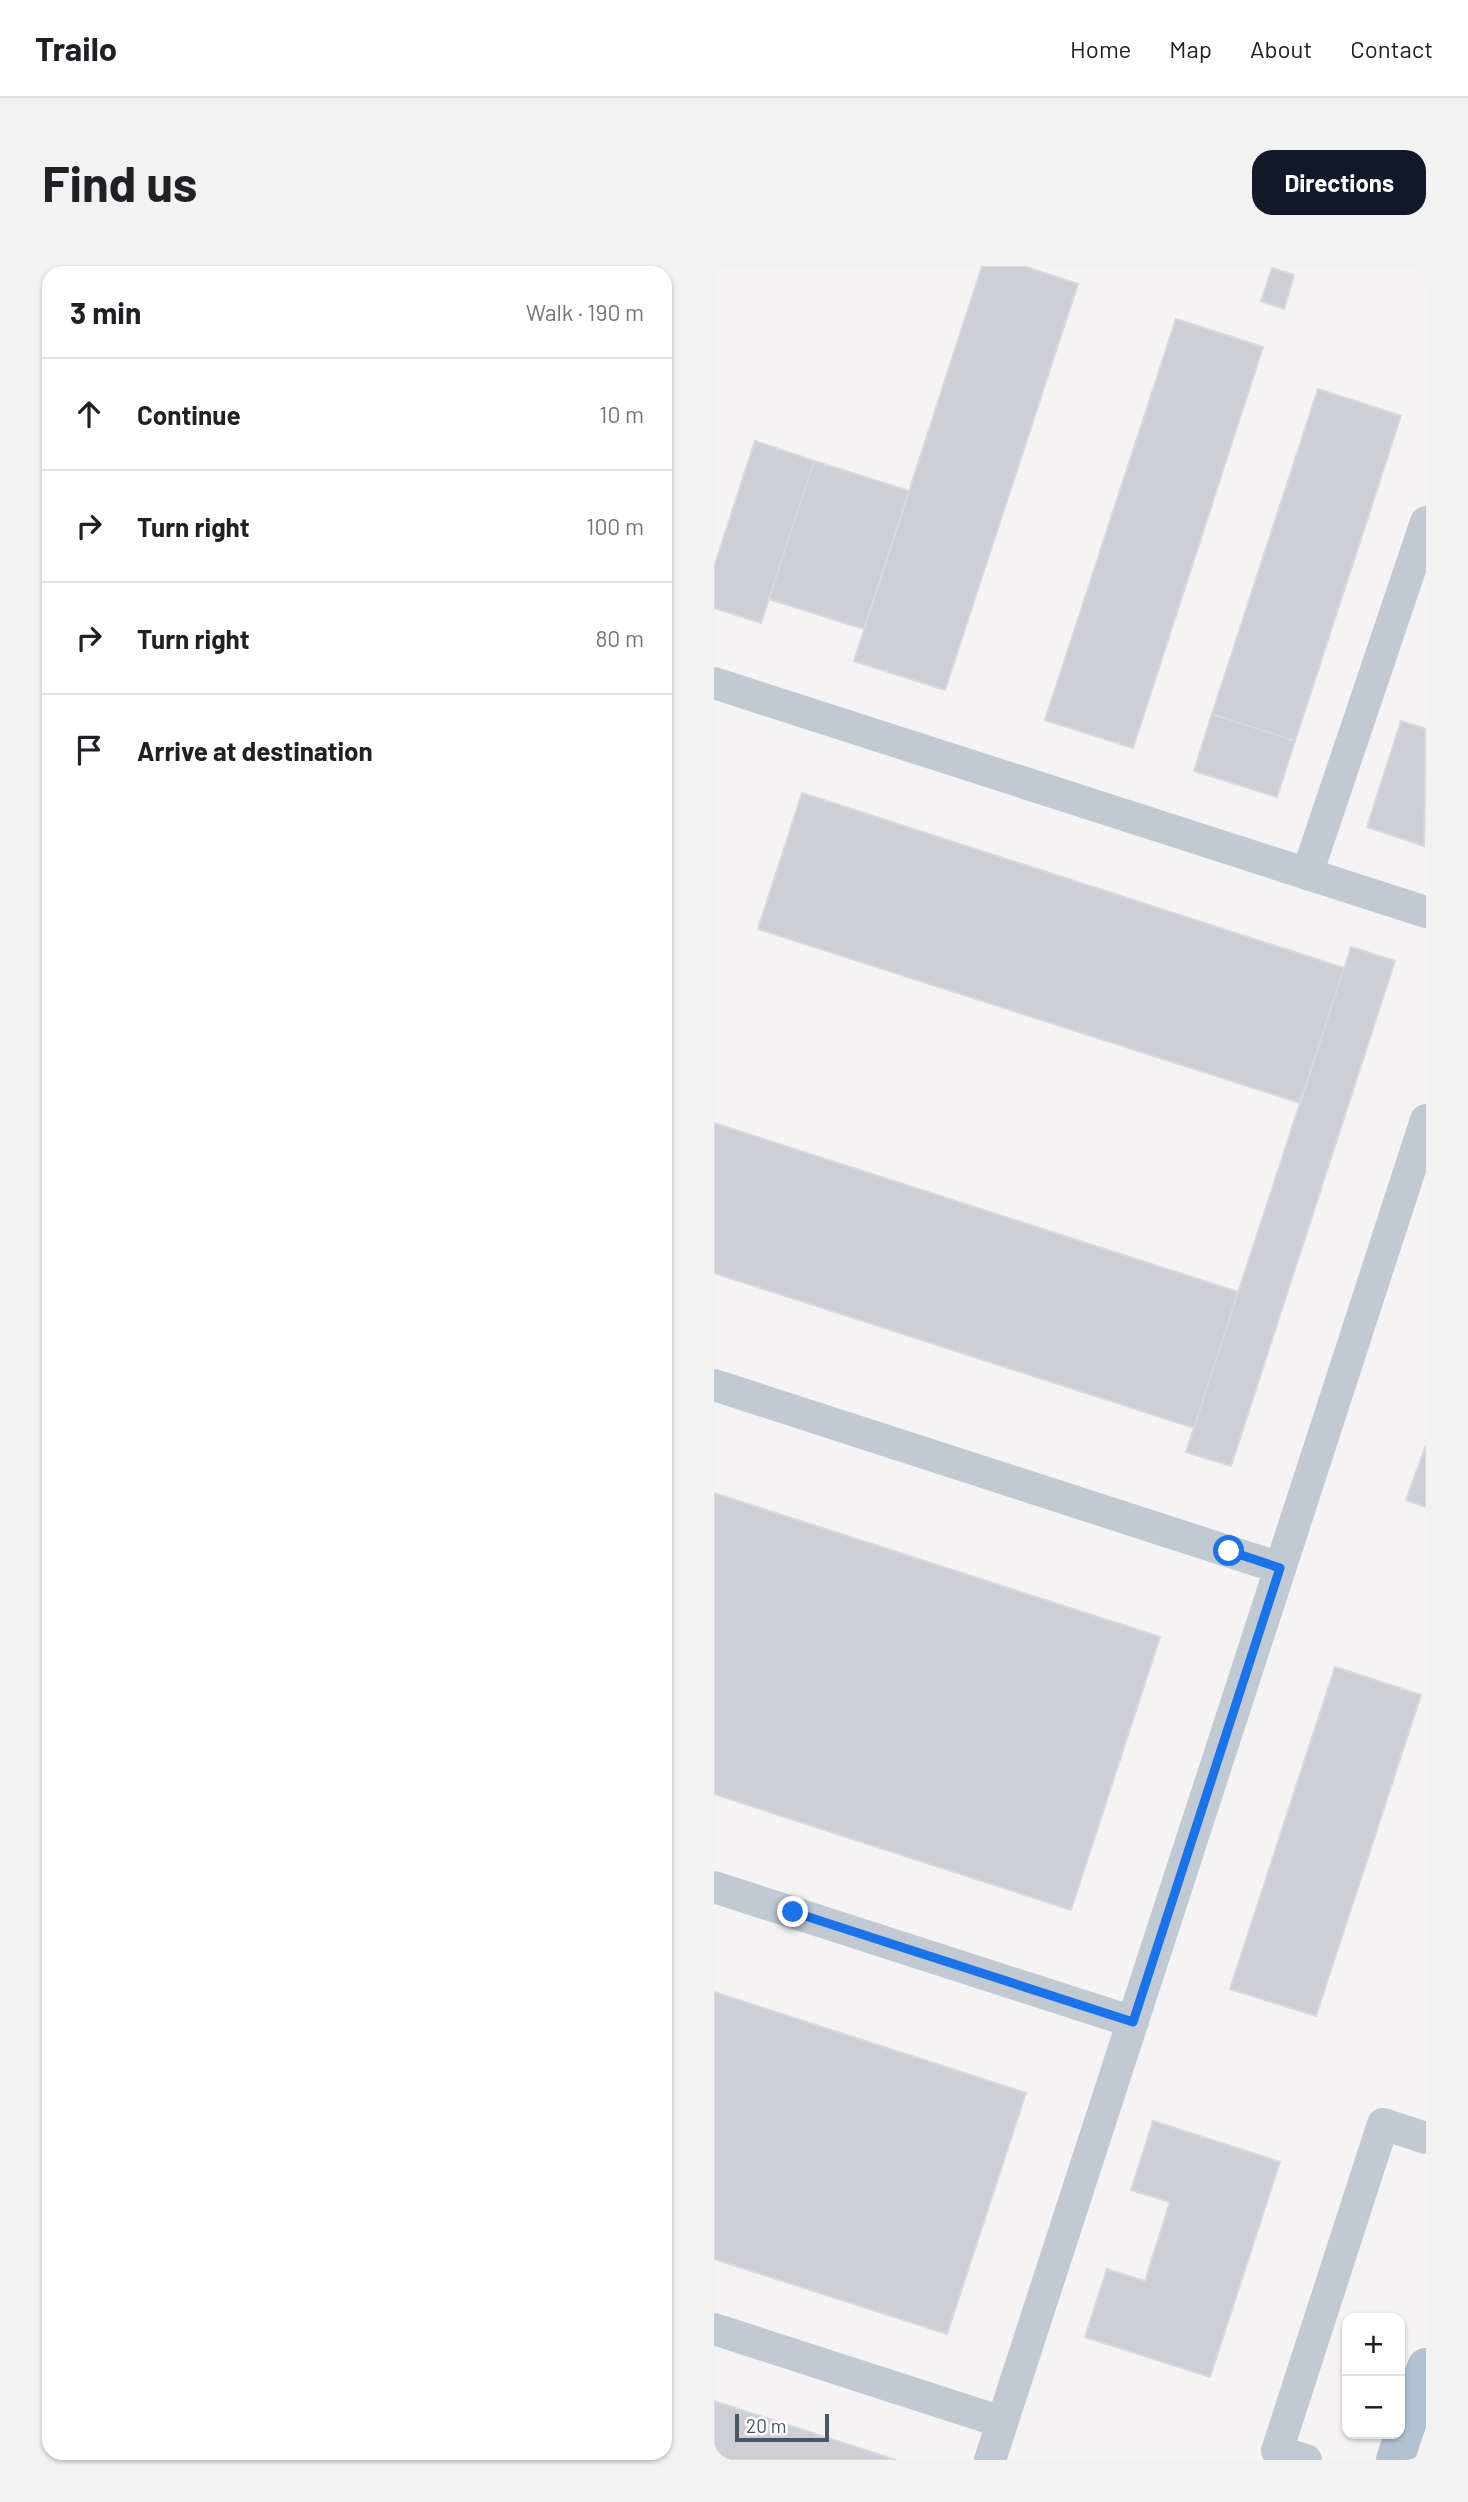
<!DOCTYPE html>
<html lang="en">
<head>
<meta charset="utf-8">
<style>
  body { margin:0; font-family:Barlow,sans-serif; background:#f2f2f2; color:#202124 }
  .controls { position:absolute; right:21px; bottom:21px; display:grid; overflow:hidden; border-radius:14px; box-shadow:0 2px 5px #0004 }
  .controls button { width:63px; height:63px; display:grid; place-items:center; padding:0; border:0; border-bottom:2px solid #e0e0e0; background:#fff; color:#202124; font:35px sans-serif }
  .scale { position:absolute; left:21px; bottom:18px; width:94px; box-sizing:border-box; padding-left:7px; border:4px solid #4a5661; border-top:0; font-size:19px; line-height:24px; white-space:nowrap; color:#4a5661; -webkit-text-stroke:5px #fff; paint-order:stroke }
  .stop { position:absolute; width:21px; height:21px; margin:-16px; border:5px solid #1a73e8; border-radius:50%; background:#fff }
  .stop.end { background:#1a73e8; border-color:#fff; box-shadow:0 2px 7px #0008 }
  .list { margin:0; padding:0; list-style:none }
  h2 { display:flex; justify-content:space-between; align-items:center; height:91px; margin:0; padding:0 28px; font-size:30px }
  h2 small { font-size:23px; font-weight:400; color:#757577 }
  .list li { display:grid; grid-template-columns:46px 1fr auto; gap:21px; align-items:center; box-sizing:border-box; height:112px; padding:0 28px; border-top:2px solid #e0e0e0 }
  .list b { display:block; font-size:26px; white-space:nowrap }
  .list em { font-size:23px; font-style:normal; color:#757577 }
  .icon { flex:none; width:38px; height:38px; fill:none; stroke:currentColor; stroke-width:2; stroke-linecap:round; stroke-linejoin:round }
  .map { position:relative; flex:none; width:712px; height:2194px; overflow:hidden; border-radius:21px }
  header { display:flex; align-items:center; gap:42px; box-sizing:border-box; height:98px; padding:0 35px; background:#fff; border-bottom:2px solid #e0e0e0 }
  header strong { font-size:33px }
  nav { display:flex; gap:38px; margin-inline-start:auto; font-size:24px }
  .intro { display:flex; align-items:center; justify-content:space-between; box-sizing:border-box; height:168px; padding:0 42px }
  h1 { margin:0; font-size:49px }
  .button { padding:18px 32px; border-radius:21px; background:#111827; color:#fff; font-size:24px; font-weight:700 }
  main { display:flex; gap:42px; padding:0 42px }
  aside { flex:1; background:#fff; border-radius:21px; box-shadow:0 2px 5px #0004 }
  .map>svg:first-child { display:block }
  .building { fill:#cdcfd5; stroke:#d7d9de; stroke-width:2 }
  .lines { fill:none; stroke-linecap:round; stroke-linejoin:round }
  .minor { stroke:#c1cad2; stroke-width:32 }
  .major { stroke:#b3c2d1; stroke-width:38 }
  .route { stroke:#1a73e8; stroke-width:9 }
</style>
</head>
<body>
<header>
<strong>Trailo</strong>
<nav><a>Home</a><a>Map</a><a>About</a><a>Contact</a></nav>
</header>
<div class="intro"><h1>Find us</h1><a class="button">Directions</a></div>
<main>
<aside>
<h2>3 min<small>Walk · 190 m</small></h2>
<ul class="list">
<li><svg class="icon" aria-label="ahead" viewBox="0 0 24 24"><path d="M12 20V5M6 11l6-6 6 6"/></svg><div><b>Continue</b></div><em>10 m</em></li>
<li><svg class="icon" aria-label="right" viewBox="0 0 24 24"><path d="M7 20v-9h11M14 6l5 5-5 5"/></svg><div><b>Turn right</b></div><em>100 m</em></li>
<li><svg class="icon" aria-label="right" viewBox="0 0 24 24"><path d="M7 20v-9h11M14 6l5 5-5 5"/></svg><div><b>Turn right</b></div><em>80 m</em></li>
<li><svg class="icon" aria-label="arrive" viewBox="0 0 24 24"><path d="M6 21V4h12l-3 4 3 4H6"/></svg><div><b>Arrive at destination</b></div></li>
</ul>
</aside>
<div class="map">
<svg width="712" height="2194" viewBox="0 0 712 2194">
  <rect width="100%" height="100%" fill="#f5f3f3"/>
  <path class="building" d="M268,0H309L364,18L231,424L140,395Z
    M558,2L580,9L570,43L547,35Z
    M462,53L549,81L419,482L331,454Z
    M604,123L687,150L581,475L498,448Z
    M41,175L100,195L47,357L0,342V301Z
    M100,195L195,225L150,363L55,333Z
    M498,448L581,475L563,531L480,505Z
    M687,455L712,463L710,580L653,561Z
    M88,527L630,702L586,837L44,663Z
    M637,681L681,695L517,1200L472,1186Z
    M0,857L524,1026L480,1162L0,1007Z
    M712,1179V1241L692,1234Z
    M0,1227L446,1371L357,1644L0,1528Z
    M621,1401L707,1429L602,1750L516,1723Z
    M0,1726L312,1827L233,2068L0,1993Z
    M439,1855L566,1896L496,2111L371,2071L393,2003L431,2015L456,1936L417,1924Z
    M0,2135L182,2194H0Z"/>
  <g class="lines">
    <path class="minor" d="M0,417L712,646
      M593,608L712,256
      M0,1119L566,1302
      M0,1621L419,1756
      M0,2063L288,2156
      M276,2194L712,854
      M592,2194L563,2185L669,1858L712,1872"/>
    <path class="major" d="M681,2194L712,2101"/>
  </g>
  <g class="lines">
    <path class="route" d="M79,1646L419,1756L566,1302L515,1285"/>
  </g>
</svg>
<div class="controls">
<button>+</button>
<button>−</button>
</div>
<div class="scale">20 m</div>
<div class="stop" style="left:515px;top:1285px"></div>
<div class="stop end" style="left:79px;top:1646px"></div>
</div>
</main>
</body>
</html>
